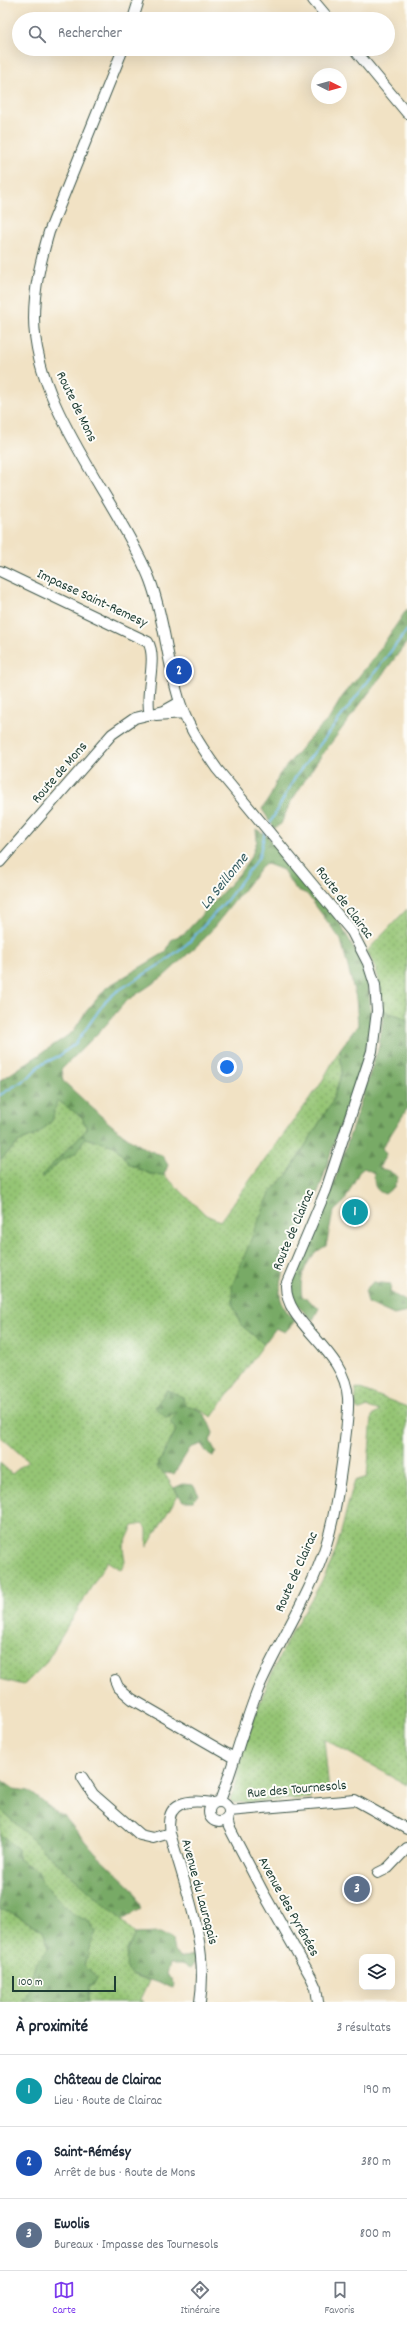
<!DOCTYPE html>
<html lang="fr">
<head>
<meta charset="utf-8">
<style>
  body { margin:0; font-family:Dekko,sans-serif; background:#f6f6f7; color:#1f2937 }
  .controls { position:absolute; right:12px; bottom:12px; display:grid; overflow:hidden; border-radius:8px; box-shadow:0 4px 16px #0002 }
  .controls button { width:36px; height:36px; display:grid; place-items:center; padding:0; border:0; border-bottom:1px solid #e0e1e3; background:#fff; color:#1f2937; font:20px sans-serif }
  .compass { position:absolute; left:311px; top:68px; width:36px; height:36px; border-radius:50%; background:#fff; box-shadow:0 4px 16px #0002; rotate:95deg }
  .scale { position:absolute; left:12px; bottom:10px; width:104px; box-sizing:border-box; padding-left:4px; border:2px solid #1f3d34; border-top:0; font-size:11px; line-height:14px; white-space:nowrap; color:#1f3d34; -webkit-text-stroke:3px #fdfcf7; paint-order:stroke }
  .you { position:absolute; left:227px; top:1067px; width:14px; height:14px; margin:-10px; border:3px solid #fff; border-radius:50%; background:#1a73e8; box-shadow:0 0 0 6px #1a73e833 }
  .badge { display:grid; place-items:center; width:26px; height:26px; border-radius:50%; background:#7c3aed; color:#fff; font-size:13px; font-weight:700 }
  .pin { position:absolute; translate:-50% -50%; border:2px solid #fff; box-shadow:0 1px 4px #0006 }
  .list { margin:0; padding:0; list-style:none }
  h2 { display:flex; justify-content:space-between; align-items:center; height:52px; margin:0; padding:0 16px; font-size:17px }
  h2 small { font-size:13px; font-weight:400; color:#747a83 }
  .list li { display:grid; grid-template-columns:26px 1fr auto; gap:12px; align-items:center; box-sizing:border-box; height:72px; padding:0 16px; border-top:1px solid #e0e1e3 }
  .list b { display:block; font-size:15px; white-space:nowrap }
  .list p { margin:0; font-size:13px; white-space:nowrap; color:#747a83 }
  .list em { font-size:13px; font-style:normal; color:#747a83 }
  .icon { flex:none; width:22px; height:22px; fill:none; stroke:currentColor; stroke-width:2; stroke-linecap:round; stroke-linejoin:round }
  .map { position:relative; flex:none; width:407px; height:2002px; overflow:hidden }
  .search { position:absolute; background:#fff; box-shadow:0 4px 16px #0002; left:12px; right:12px; top:12px; height:44px; display:flex; align-items:center; gap:10px; box-sizing:border-box; padding:0 14px; border-radius:22px; color:#747a83; font-size:15px }
  .sheet { height:268px; background:#fff }
  nav { display:flex; justify-content:space-around; align-items:center; box-sizing:border-box; height:56px; border-top:1px solid #e0e1e3; background:#fff; font-size:11px; color:#747a83 }
  nav a { display:grid; justify-items:center; gap:2px }
  nav .on { color:#7c3aed }
  .map>svg:first-child { display:block }
  .grass { fill:url(#grass-dots); stroke:#5a8154 }
  .forest { fill:url(#forest-firs); stroke:#4c744d }
  .lines { fill:none; stroke-linecap:round; stroke-linejoin:round }
  .stream { stroke:#73bbeb; stroke-width:2 }
  .minor-casing { stroke:#3e564a; stroke-width:12 }
  .minor { stroke:#fff; stroke-width:10 }
  .labels { text-anchor:middle; dominant-baseline:central; stroke-width:4; stroke-linejoin:round; paint-order:stroke }
  .street-label { font-size:14px; fill:#1f3d34; stroke:#fdfcf7 }
  .water-label { font-size:15px; font-style:italic; fill:#345c62; stroke:#fdfcf7 }
</style>
</head>
<body>
<div class="map">
<svg width="407" height="2002" viewBox="0 0 407 2002">
  <defs>
    <pattern id="grass-dots" width="8" height="8" patternUnits="userSpaceOnUse"><rect width="8" height="8" fill="#95c575"/><path d="M2 2h.1M6 6h.1" fill="none" stroke="#79a161" stroke-width="1.8" stroke-linecap="round"/></pattern>
    <pattern id="forest-firs" width="22" height="20" patternUnits="userSpaceOnUse"><rect width="22" height="20" fill="#78aa66"/><path d="M5 1l3.5 6h-7zM16 11l3.5 6h-7z" fill="#628c55"/></pattern>
  </defs>
  <rect width="100%" height="100%" fill="#fdfcf7"/>
  <filter id="ink" filterUnits="userSpaceOnUse"><feTurbulence type="fractalNoise" baseFrequency=".025" numOctaves="2"/><feDisplacementMap in="SourceGraphic" scale="8" xChannelSelector="R" yChannelSelector="G"/><feConvolveMatrix kernelMatrix="1 2 1 2 8 2 1 2 1" color-interpolation-filters="sRGB"/></filter>
  <filter id="wash" filterUnits="userSpaceOnUse"><feTurbulence type="fractalNoise" baseFrequency=".012" numOctaves="4" result="noise"/><feDisplacementMap in="SourceGraphic" scale="16" xChannelSelector="R" yChannelSelector="G"/><feGaussianBlur stdDeviation="0.9" result="paint"/><feColorMatrix in="noise" values="0 0 0 0 0 0 0 0 0 0 0 0 0 0 0 0 0 1.4 0 .05"/><feComposite in="paint" operator="in"/></filter>
  <g filter="url(#wash)">
    <rect width="100%" height="100%" fill="#f1e2c4"/>
    <path class="grass" d="M407,909V1023L405,1018L384,1011C382,989 378,970 367,951Z
      M340,1049L342,1073L332,1102L288,1174L270,1193L241,1325L264,1344L212,1417L197,1408L184,1405L183,1397L167,1390L177,1413L176,1430L157,1467L164,1473L178,1495L147,1547V1529L142,1524L133,1526L123,1547L125,1562L121,1570L107,1561L45,1664L24,1685L0,1679V1463L12,1474L28,1461L0,1436V1160L20,1142L38,1134L57,1099L82,1117L87,1129L41,1176L43,1178L59,1162L76,1153L85,1138L115,1146L129,1164L150,1174L164,1175L206,1215L220,1221L320,1085Z
      M358,1388L407,1407V1785L324,1739L329,1791L311,1792V1798L234,1803L231,1801C243,1744 262,1691 288,1639C301,1614 318,1591 330,1565C342,1538 345,1509 355,1481L367,1477L372,1416L380,1411L368,1407L360,1410L356,1408L355,1389Z
      M0,1809L67,1872L122,1920L135,1934L127,1950L132,1974L149,1981L140,2000L144,2002H87L89,1986L85,1966L89,1948L96,1932L89,1922L73,1914L43,1884L38,1871L18,1859V1849L0,1835Z
      M0,1910L9,1911L43,1931L49,1947L35,1965L28,1994L22,2002H0Z"/>
    <path class="forest" d="M407,609V642L316,763L289,805L281,824L274,828L262,809L271,795L279,775L313,734L329,719L342,697L373,659Z
      M256,829L267,836C306,882 355,927 368,988C379,1037 350,1094 335,1140C327,1164 321,1188 311,1211C301,1235 283,1264 280,1290C279,1303 287,1312 295,1321L285,1332L276,1328L264,1344L241,1325L233,1305L232,1286L270,1193L288,1174L332,1102L342,1073L340,1049L358,1025L356,998L341,940L307,894L295,889L283,870L265,863L205,938L164,976L125,1002L105,1026L61,1070L63,1081C89,1104 129,1147 162,1155L168,1165L164,1175L150,1174L129,1164L115,1146L85,1138L76,1153L59,1162L43,1178L41,1176L87,1129L82,1117L57,1100L52,1121L38,1134L19,1142L0,1160V1081L73,1032L85,1013L107,987L166,952L172,939L185,933L240,873L252,855L257,841Z
      M384,1011L405,1018L407,1023V1109L382,1148L386,1154L379,1168L389,1171L398,1177L394,1187L385,1194C374,1190 374,1185 374,1173L364,1168L359,1172L344,1202L333,1212L326,1246C308,1254 298,1277 302,1296L319,1308L313,1320C297,1305 288,1302 293,1279L328,1202L379,1046Z
      M373,1282L391,1284L390,1292L407,1302V1312L394,1315L368,1303L365,1290Z
      M167,1390L183,1397L184,1405C205,1410 205,1414 213,1433L210,1441L216,1452L213,1456L208,1454L201,1444L190,1448L174,1474L164,1473L157,1467L176,1430L170,1422L177,1413L176,1412L166,1418L155,1407Z
      M183,1484L193,1485L199,1495L193,1501H183L174,1488Z
      M0,1779L14,1789L29,1791L57,1813L63,1815L95,1853L134,1890L141,1909L122,1920L67,1872L0,1809Z
      M0,1835L18,1849V1859L38,1871L43,1884L73,1914L89,1922L96,1932L89,1948L85,1966L97,1979L94,1985L89,1986L87,2002H22L28,1994L35,1965L49,1947L43,1931L9,1911L0,1910Z
      M160,1933L172,1939L174,1952L181,1958L197,1954V1959L190,1968L181,1964H170L167,1974L174,1984L173,1988L132,1974L126,1969L127,1950L135,1934Z"/>
    <g class="lines">
      <path class="stream" d="M269,825L296,776L407,630
        M0,1095L29,1077L40,1065L59,1056L76,1043L104,1003L116,992L164,962L188,943L227,900L259,857L265,832"/>
    </g>
  </g>
  <g filter="url(#ink)">
    <g class="lines">
      <defs>
        <path id="minor" d="M313,0L329,19
          M133,19L139,0
          M123,49L49,232C41,260 34,287 34,318C34,388 85,459 119,519C130,539 142,559 150,580C164,617 166,655 177,692C184,721 200,745 217,769L352,932L368,963L375,985L377,1011L372,1051L326,1190L286,1285C285,1325 345,1349 348,1398C349,1417 345,1437 343,1456C339,1485 335,1516 326,1545C311,1594 280,1639 259,1687C244,1724 234,1764 220,1801
          M354,49L407,113
          M0,571L148,642C158,659 144,693 150,715
          M156,715L184,713
          M0,862L112,734L135,718L164,711L180,702
          M115,1680L118,1687L132,1699L234,1758
          M82,1777L93,1794L140,1835L153,1838L170,1833
          M209 1812a10 10 0 1 1 20 0a10 10 0 1 1-20 0Z
          M229,1811L355,1800L407,1829
          M227,1818L229,1827L264,1894L311,1977L316,1988L318,2002
          M378,1873L388,1868L407,1848
          M200,2002C209,1945 185,1887 170,1833C164,1801 188,1799 213,1803"/>
      </defs>
      <use href="#minor" class="minor-casing"/>
      <use href="#minor" class="minor"/>
    </g>
  </g>
  <g class="labels">
    <g class="street-label">
      <text transform="translate(76 407) rotate(64)">Route de Mons</text>
      <text transform="translate(92 599) rotate(25)">Impasse Saint-Remesy</text>
      <text transform="translate(60 773) rotate(-49)">Route de Mons</text>
      <text transform="translate(344 903) rotate(53)">Route de Clairac</text>
      <text transform="translate(294 1230) rotate(-67)">Route de Clairac</text>
      <text transform="translate(297 1572) rotate(-66)">Route de Clairac</text>
      <text transform="translate(297 1790) rotate(-5)">Rue des Tournesols</text>
      <text transform="translate(199 1892) rotate(75)">Avenue du Lauragais</text>
      <text transform="translate(288 1907) rotate(61)">Avenue des Pyrénées</text>
    </g>
    <g class="water-label">
      <text transform="translate(225 882) rotate(-51)">La Seillonne</text>
    </g>
  </g>
</svg>
<div class="controls">
<button><svg class="icon" aria-label="layers" viewBox="0 0 24 24"><path d="M12 4l9 5-9 5-9-5zM3 14l9 5 9-5"/></svg></button>
</div>
<svg class="compass" viewBox="-18 -18 36 36"><path d="M0-13l5 13h-10z" fill="#e53935"/><path d="M0 13l5-13h-10z" fill="#747a83"/></svg>
<div class="scale">100 m</div>
<div class="you"></div>
<div class="pin badge" style="left:355px;top:1212px;background:#0f9aa8">1</div>
<div class="pin badge" style="left:179px;top:671px;background:#1a4fb4">2</div>
<div class="pin badge" style="left:357px;top:1889px;background:#5c6f8a">3</div>
<div class="search"><svg class="icon" aria-label="search" viewBox="0 0 24 24"><circle cx="10" cy="10" r="6"/><path d="M15 15l6 6"/></svg>Rechercher</div>
</div>
<section class="sheet">
<h2>À proximité<small>3 résultats</small></h2>
<ul class="list">
<li><span class="badge" style="background:#0f9aa8">1</span><div><b>Château de Clairac</b><p>Lieu · Route de Clairac</p></div><em>190 m</em></li>
<li><span class="badge" style="background:#1a4fb4">2</span><div><b>Saint-Rémésy</b><p>Arrêt de bus · Route de Mons</p></div><em>380 m</em></li>
<li><span class="badge" style="background:#5c6f8a">3</span><div><b>Ewolis</b><p>Bureaux · Impasse des Tournesols</p></div><em>800 m</em></li>
</ul>
</section>
<nav>
<a class="on"><svg class="icon" aria-label="map" viewBox="0 0 24 24"><path d="M3 6l6-2 6 2 6-2v14l-6 2-6-2-6 2zM9 4v14M15 6v14"/></svg>Carte</a>
<a><svg class="icon" aria-label="directions" viewBox="0 0 24 24"><path d="M12 3l9 9-9 9-9-9zM9 14v-3h6M13 9l2 2-2 2"/></svg>Itinéraire</a>
<a><svg class="icon" aria-label="saved" viewBox="0 0 24 24"><path d="M7 4h10v16l-5-4-5 4z"/></svg>Favoris</a>
</nav>
</body>
</html>
